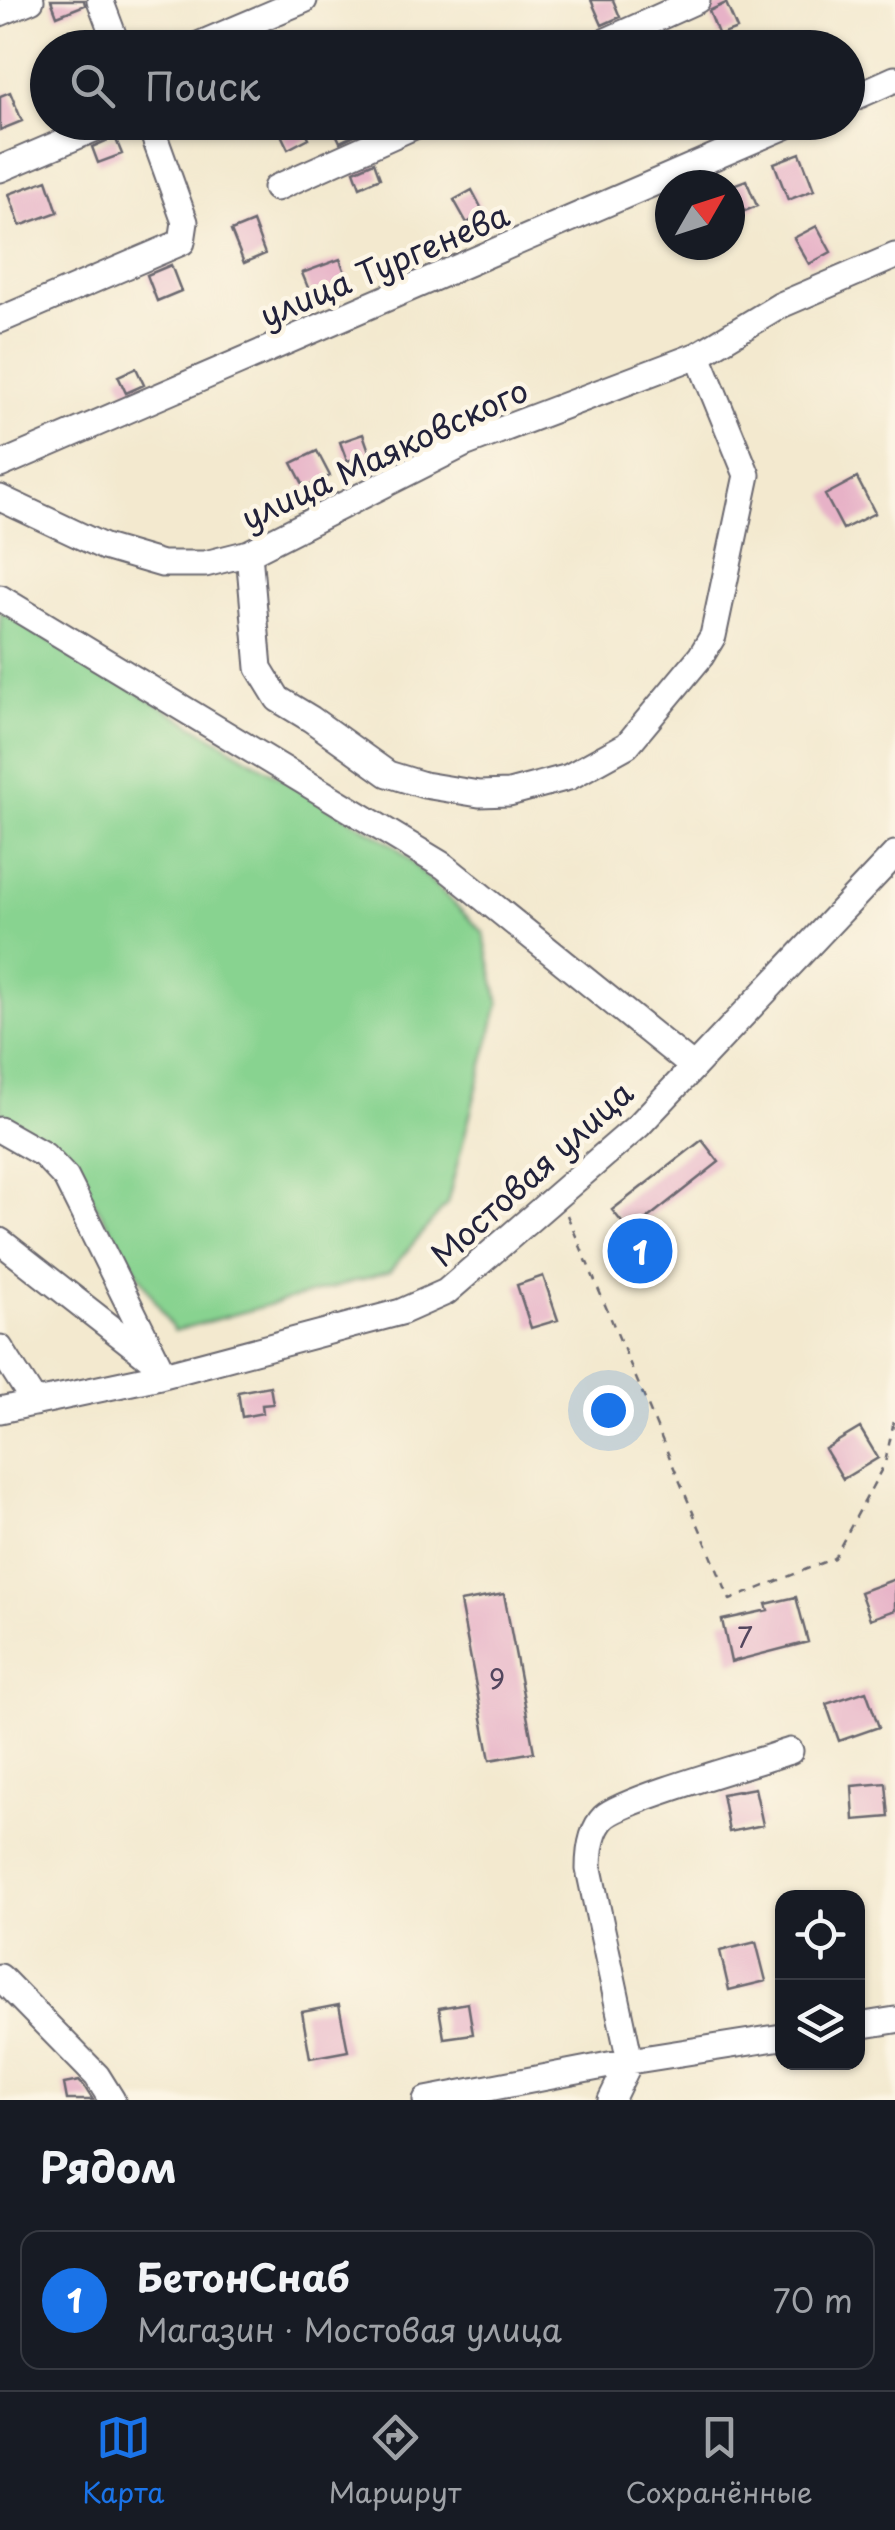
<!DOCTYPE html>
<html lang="ru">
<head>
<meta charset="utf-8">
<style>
  body { margin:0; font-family:"Playpen Sans",sans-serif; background:#20242c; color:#f1f3f6 }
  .controls { position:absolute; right:30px; bottom:30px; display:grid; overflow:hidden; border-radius:20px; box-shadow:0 2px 8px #0004 }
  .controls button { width:90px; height:90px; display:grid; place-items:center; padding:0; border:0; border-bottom:2px solid #363941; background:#171b24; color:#f1f3f6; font:50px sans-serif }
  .compass { position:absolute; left:655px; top:170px; width:90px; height:90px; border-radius:50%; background:#171b24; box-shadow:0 2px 8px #0004; rotate:51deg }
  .you { position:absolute; left:608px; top:1410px; width:35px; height:35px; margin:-25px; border:8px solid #fff; border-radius:50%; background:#1a73e8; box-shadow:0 0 0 15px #1a73e833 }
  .badge { display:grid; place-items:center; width:65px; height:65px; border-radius:50%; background:#1a73e8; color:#fff; font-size:32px; font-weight:700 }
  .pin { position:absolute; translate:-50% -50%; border:5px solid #fff; box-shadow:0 2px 10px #0006 }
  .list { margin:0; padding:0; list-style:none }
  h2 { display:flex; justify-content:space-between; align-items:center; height:130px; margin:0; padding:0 40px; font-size:42px }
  h2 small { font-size:32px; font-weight:400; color:#9ea1a6 }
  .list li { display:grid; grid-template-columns:65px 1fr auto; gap:30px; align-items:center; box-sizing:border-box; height:140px; margin:0 20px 20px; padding:0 20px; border:2px solid #363941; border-radius:20px }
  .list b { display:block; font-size:38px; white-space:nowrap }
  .list p { margin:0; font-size:32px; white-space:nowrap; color:#9ea1a6 }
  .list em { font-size:32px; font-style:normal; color:#9ea1a6 }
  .icon { flex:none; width:55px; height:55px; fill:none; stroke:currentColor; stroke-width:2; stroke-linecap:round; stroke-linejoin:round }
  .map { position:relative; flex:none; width:895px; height:2100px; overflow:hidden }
  .search { position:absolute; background:#171b24; box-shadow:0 2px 8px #0004; left:30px; right:30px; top:30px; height:110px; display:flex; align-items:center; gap:25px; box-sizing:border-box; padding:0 35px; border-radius:55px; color:#9ea1a6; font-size:38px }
  .sheet { height:290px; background:#171b24 }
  nav { display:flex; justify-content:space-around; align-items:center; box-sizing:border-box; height:140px; border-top:2px solid #363941; background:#171b24; font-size:28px; color:#9ea1a6 }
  nav a { display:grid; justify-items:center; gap:5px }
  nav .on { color:#1a73e8 }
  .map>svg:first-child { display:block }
  .green { fill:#88d390; stroke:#557a66; stroke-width:2.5 }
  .building { fill:#e7b2c7 }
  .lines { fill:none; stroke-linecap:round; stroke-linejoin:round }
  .minor-casing { stroke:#6b686f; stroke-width:29 }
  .path { stroke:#6b686f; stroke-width:2.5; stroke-dasharray:8 8; stroke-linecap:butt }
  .minor { stroke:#fff; stroke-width:25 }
  .labels { text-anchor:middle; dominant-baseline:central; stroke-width:9; stroke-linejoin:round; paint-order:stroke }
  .number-label { font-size:28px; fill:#53465e }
  .street-label { font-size:32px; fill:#22223b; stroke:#fcf5e5 }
</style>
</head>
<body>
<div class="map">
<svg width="895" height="2100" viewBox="0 0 895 2100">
  <rect width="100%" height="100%" fill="#fcf5e5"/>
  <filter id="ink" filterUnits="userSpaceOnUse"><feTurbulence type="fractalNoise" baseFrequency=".01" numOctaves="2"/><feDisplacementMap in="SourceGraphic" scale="20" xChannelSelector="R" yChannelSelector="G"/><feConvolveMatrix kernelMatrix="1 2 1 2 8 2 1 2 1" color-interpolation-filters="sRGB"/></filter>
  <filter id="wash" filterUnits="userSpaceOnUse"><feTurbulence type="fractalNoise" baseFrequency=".0048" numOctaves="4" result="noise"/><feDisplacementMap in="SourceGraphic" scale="40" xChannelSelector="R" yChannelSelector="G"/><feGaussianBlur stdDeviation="2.25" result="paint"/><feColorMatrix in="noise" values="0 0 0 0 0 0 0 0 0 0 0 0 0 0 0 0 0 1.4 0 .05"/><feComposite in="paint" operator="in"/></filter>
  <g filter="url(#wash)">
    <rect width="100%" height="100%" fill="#f3e9cf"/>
    <path class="green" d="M0,610L394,845L483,932L499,1003L447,1204L389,1272L174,1331L68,1160L0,1112Z"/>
    <g id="blocks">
      <path class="building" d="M51,0H84L85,5L57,16Z
        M591,0H613L620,17L602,25Z
        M726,3L737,29L719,36L709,11Z
        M10,92L22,121L0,130V96Z
        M275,122H301L309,138L288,149Z
        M342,122H361L365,130L340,142L333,127Z
        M115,137L122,154L98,163L92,147Z
        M800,153L814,190L788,200L774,163Z
        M374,162L380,178L360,187L354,171Z
        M47,180L58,212L20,226L9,194Z
        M746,180L757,206L730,217V186Z
        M472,190L484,213L467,223L454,200Z
        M253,222L265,254L244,263L231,231Z
        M817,226L831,252L809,264L794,238Z
        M340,259L350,286L313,300L302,273Z
        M171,265L181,291L157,301L147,275Z
        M136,368L144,385L126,393L118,376Z
        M363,434L370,454L347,461L340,442Z
        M317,451L330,476L305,488L292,463Z
        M857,478L875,513L843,529L825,495Z
        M702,1140L719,1162L630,1232L612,1210Z
        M643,1236L656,1253L626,1276L614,1259Z
        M543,1276L558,1320L531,1328L517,1285Z
        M270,1386L273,1404L262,1405L263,1413L242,1417L238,1392Z
        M860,1428L878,1458L843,1479L825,1449Z
        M895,1579V1610L870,1619L860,1592Z
        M504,1594L534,1752L490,1760L460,1602Z
        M796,1597L808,1642L731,1662L722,1620L768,1610L766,1604Z
        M866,1691L879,1727L839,1741L826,1704Z
        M886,1783L889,1817L854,1820L852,1786Z
        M755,1788L763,1825L729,1832L722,1794Z
        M756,1942L766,1981L729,1990L720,1951Z
        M468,2003L473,2034L444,2038L439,2008Z
        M339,2005L348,2051L310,2058L302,2012Z
        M79,2081L84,2086L93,2100H67L64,2084Z"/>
    </g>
  </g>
  <g filter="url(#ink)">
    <use href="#blocks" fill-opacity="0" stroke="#6b686f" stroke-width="2.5"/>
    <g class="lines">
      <defs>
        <path id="minor" d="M100,0L118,48
          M0,13L31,0
          M191,48L304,0
          M591,48L697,0
          M848,100L895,79
          M0,169L110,122
          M276,188L423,122
          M0,320L182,242L185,222L149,122
          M0,465L795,122
          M0,498L104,547L162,564H205L249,553L464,444L698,355L781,305L895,256
          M249,553L259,668L278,699L311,719L388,774L424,785L479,794L509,793L569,777L627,745L701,656L713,636L747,475L698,355
          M0,598L444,866L692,1066
          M0,1130L44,1155L66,1178L159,1365
          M0,1241L156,1363
          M0,1348L35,1403
          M0,1410L160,1376L401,1312L446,1292L639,1125L895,854
          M0,1977L97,2076L112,2100
          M858,2026L895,2020
          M426,2100L630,2061L782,2037
          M611,2100L630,2061L589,1869C589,1851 591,1830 604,1817C623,1799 757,1762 790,1751"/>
      </defs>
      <use href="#minor" class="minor-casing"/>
      <path class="path" d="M567,1215L730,1600L834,1558L885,1463L895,1416"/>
      <use href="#minor" class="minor"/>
    </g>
  </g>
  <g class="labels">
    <g class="number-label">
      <text x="745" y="1636">7</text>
      <text x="497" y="1677">9</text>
    </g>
    <g class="street-label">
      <text transform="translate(384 264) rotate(-23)">улица Тургенева</text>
      <text transform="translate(384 453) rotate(-25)">улица Маяковского</text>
      <text transform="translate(531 1173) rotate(-42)">Мостовая улица</text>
    </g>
  </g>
</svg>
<div class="controls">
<button><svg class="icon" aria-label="locate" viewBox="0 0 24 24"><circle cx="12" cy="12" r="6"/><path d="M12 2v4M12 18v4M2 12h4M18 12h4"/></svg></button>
<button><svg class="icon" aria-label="layers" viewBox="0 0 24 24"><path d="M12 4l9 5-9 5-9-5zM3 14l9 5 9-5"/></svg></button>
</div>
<svg class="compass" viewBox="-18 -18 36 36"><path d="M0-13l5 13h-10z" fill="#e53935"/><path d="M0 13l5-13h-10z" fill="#9ea1a6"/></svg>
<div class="you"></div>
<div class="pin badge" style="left:640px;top:1251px">1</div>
<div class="search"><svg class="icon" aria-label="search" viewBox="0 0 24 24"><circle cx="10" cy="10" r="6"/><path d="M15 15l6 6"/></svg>Поиск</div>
</div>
<section class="sheet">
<h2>Рядом<small></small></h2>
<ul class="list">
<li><span class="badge">1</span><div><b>БетонСнаб</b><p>Магазин · Мостовая улица</p></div><em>70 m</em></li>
</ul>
</section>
<nav>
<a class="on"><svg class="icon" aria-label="map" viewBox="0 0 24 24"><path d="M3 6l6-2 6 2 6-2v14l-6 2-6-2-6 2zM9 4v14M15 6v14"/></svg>Карта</a>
<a><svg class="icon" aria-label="directions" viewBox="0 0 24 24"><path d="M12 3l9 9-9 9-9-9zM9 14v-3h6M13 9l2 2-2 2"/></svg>Маршрут</a>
<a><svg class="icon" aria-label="saved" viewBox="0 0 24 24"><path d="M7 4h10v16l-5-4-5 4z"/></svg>Сохранённые</a>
</nav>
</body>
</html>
